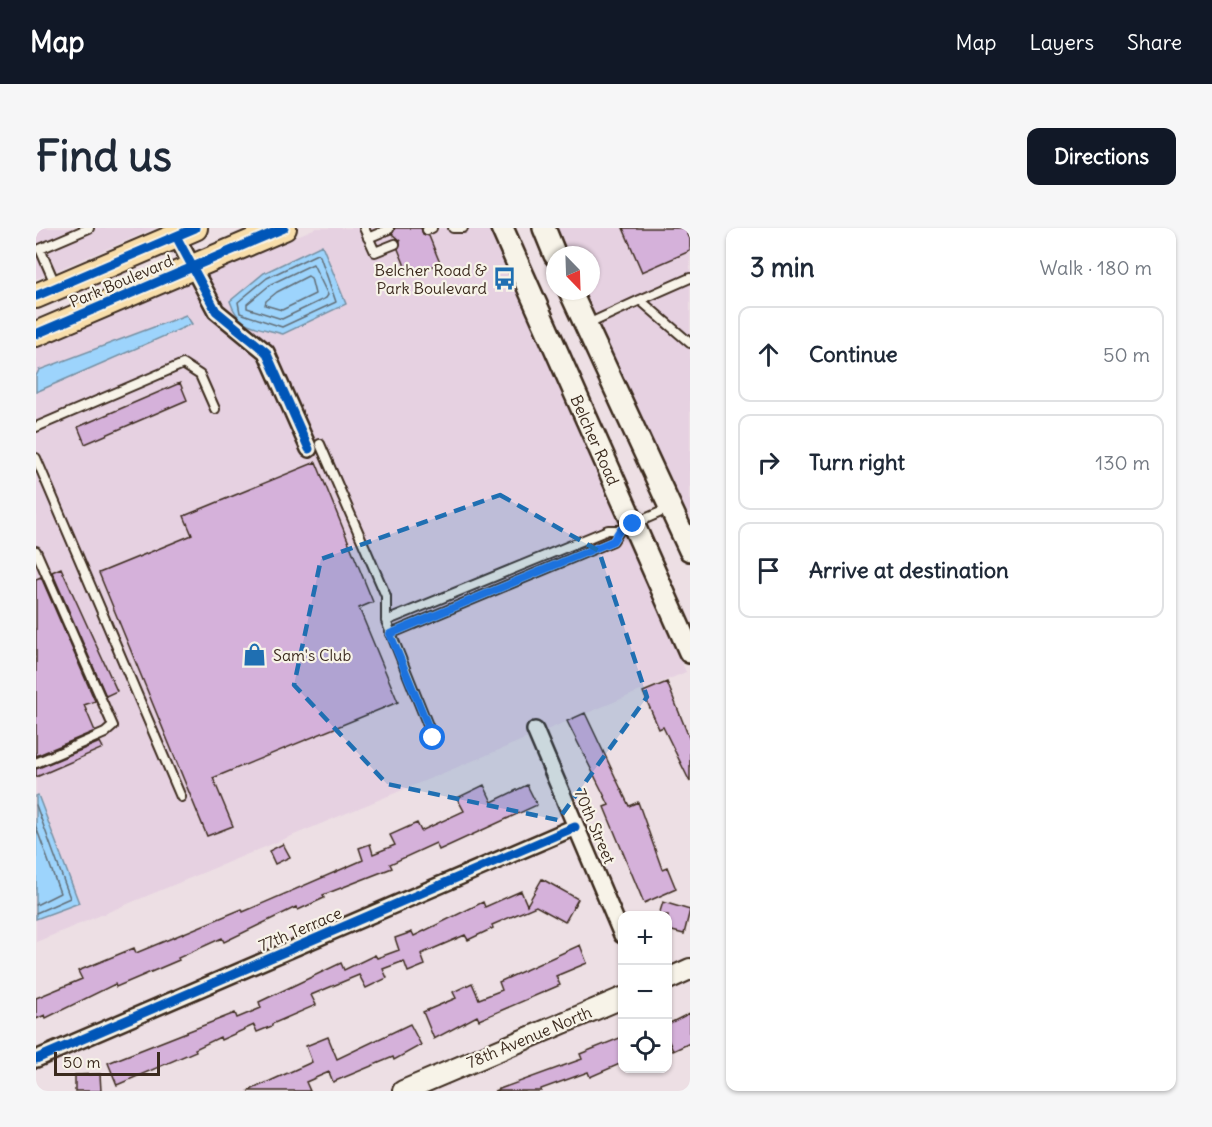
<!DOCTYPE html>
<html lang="en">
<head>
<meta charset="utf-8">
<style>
  body { margin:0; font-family:Delius,sans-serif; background:#f6f6f7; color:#1f2937 }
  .controls { position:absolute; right:18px; bottom:18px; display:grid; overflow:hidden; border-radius:12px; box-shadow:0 2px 4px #0004 }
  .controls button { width:54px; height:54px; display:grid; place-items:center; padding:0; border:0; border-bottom:2px solid #e0e1e3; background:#fff; color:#1f2937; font:30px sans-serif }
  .compass { position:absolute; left:510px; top:18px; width:54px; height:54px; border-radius:50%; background:#fff; box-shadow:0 2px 4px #0004; rotate:157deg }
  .scale { position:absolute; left:18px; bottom:15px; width:106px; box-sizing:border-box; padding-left:6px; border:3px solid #3b2a1e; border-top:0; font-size:16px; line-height:21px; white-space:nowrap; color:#3b2a1e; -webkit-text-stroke:4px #f7f3e8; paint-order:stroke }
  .stop { position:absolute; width:18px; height:18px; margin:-14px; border:4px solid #1a73e8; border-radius:50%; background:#fff }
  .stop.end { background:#1a73e8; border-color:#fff; box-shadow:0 2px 6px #0008 }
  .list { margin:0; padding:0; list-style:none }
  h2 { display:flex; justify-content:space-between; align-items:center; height:78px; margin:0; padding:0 24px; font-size:26px }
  h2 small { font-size:20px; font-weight:400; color:#747a83 }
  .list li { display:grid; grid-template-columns:39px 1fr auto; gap:18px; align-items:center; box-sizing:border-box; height:96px; margin:0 12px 12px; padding:0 12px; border:2px solid #e0e1e3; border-radius:12px }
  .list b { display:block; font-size:22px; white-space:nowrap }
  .list em { font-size:20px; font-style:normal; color:#747a83 }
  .icon { flex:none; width:33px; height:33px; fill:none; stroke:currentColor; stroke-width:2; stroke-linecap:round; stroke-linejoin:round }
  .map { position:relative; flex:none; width:654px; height:863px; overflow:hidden; border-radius:12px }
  header { display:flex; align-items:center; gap:36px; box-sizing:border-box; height:84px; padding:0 30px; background:#111827; color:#fff }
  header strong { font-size:28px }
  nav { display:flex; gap:33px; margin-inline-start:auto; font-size:21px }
  .intro { display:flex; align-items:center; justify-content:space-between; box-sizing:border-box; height:144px; padding:0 36px }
  h1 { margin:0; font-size:42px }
  .button { padding:15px 27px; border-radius:12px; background:#111827; color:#fff; font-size:21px; font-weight:700 }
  main { display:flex; gap:36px; padding:0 36px }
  aside { flex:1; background:#fff; border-radius:12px; box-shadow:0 2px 4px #0004 }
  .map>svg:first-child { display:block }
  .built { fill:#e6d1e1 }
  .water { fill:#9dd4fc; stroke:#7690a3; stroke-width:1.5 }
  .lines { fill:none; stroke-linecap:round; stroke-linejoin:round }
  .shore { stroke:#626e77; stroke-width:1.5 }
  .building { fill:#d5b1da; stroke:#3b2a1e; stroke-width:1.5 }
  .service-casing { stroke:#3b2a1e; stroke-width:12 }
  .minor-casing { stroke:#3b2a1e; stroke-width:20 }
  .tertiary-casing { stroke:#3b2a1e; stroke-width:24 }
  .secondary-casing { stroke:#3b2a1e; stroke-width:26 }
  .primary-casing { stroke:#3b2a1e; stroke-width:28 }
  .service { stroke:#f7f3e8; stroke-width:8 }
  .minor { stroke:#f7f3e8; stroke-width:15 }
  .tertiary { stroke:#f7f3e8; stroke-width:20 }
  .secondary { stroke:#f7f3e8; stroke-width:21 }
  .primary { stroke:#f8deab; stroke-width:24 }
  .cycleway-casing { stroke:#f7f3e8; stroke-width:13 }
  .cycleway { stroke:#0057b8; stroke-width:9 }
  .route { stroke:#1a73e8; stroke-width:8 }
  .marked { fill:#1f6fb2; fill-opacity:0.2; stroke:#1f6fb2; stroke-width:4.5; stroke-dasharray:12 8; stroke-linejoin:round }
  .labels { text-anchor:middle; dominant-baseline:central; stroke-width:4.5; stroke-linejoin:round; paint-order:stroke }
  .poi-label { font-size:16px; fill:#3b2a1e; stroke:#f7f3e8; text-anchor:end }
  .street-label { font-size:16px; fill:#3b2a1e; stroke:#f7f3e8 }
</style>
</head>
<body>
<header>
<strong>Map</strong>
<nav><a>Map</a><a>Layers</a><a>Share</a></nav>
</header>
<div class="intro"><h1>Find us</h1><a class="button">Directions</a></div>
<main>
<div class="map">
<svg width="654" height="863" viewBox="0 0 654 863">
  <rect width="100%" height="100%" fill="#eddfe4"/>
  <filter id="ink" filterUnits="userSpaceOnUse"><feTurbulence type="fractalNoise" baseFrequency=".0167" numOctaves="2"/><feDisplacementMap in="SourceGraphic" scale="12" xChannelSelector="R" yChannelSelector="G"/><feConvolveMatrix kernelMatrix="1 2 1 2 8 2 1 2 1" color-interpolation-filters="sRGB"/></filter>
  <g filter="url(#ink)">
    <path class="built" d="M0,0H120L0,51Z
      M280,0H455L650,444L508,503L503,492L490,497L494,509L0,714V691L42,674L3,567L0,568V164L156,97L149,87L3,142L0,148V118L154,53L174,87L224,129L270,231L283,225L237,121L205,94L247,106L310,76L252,32L228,45L194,72L199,89L185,77L168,47Z
      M515,0H654V304L542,63H555V27H527Z"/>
    <path class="water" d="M286,17L310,76L247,106C221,98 203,101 194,73L228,45Z
      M150,87L156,96L0,164V148L3,142Z
      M2,567L43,675L0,691V568Z"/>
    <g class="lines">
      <path class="shore" d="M281,26L284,28L300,74L246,99L204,85L202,74L231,50Z
        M277,36L292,67L290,70L246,91L211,80V76L235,56Z
        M272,48L275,50L279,66L246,82L229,77L230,73L241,64Z
        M0,577L34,670L0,685
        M0,599L24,665L0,677"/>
    </g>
    <path class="building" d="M359,0H385L387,6L393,8L404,35L373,48L362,21L364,13L356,6Z
      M587,0H649L654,11V23L606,44Z
      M144,155L151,172L49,216L42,199Z
      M280,234L337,374L323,380L362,474L177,550L197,598L171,608L63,345L156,307L148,288Z
      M25,340L81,463L70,468L16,344Z
      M5,349L59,473L48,477L59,503L0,528V351Z
      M631,454L654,512V554L627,499L623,501L607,464Z
      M549,485L593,578L602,574L626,641L631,639L640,661L608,675L568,579L573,577L531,493Z
      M64,514L67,520L0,549V541Z
      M448,557L456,574L491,557L501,577L403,622L400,615L354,636L356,640L287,667L288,670L262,682L260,679L188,714L186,710L142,730L143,732L80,759L79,756L10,790L9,787L0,791V770L46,751L42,743L98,720L100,725L206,681L207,684L327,632L323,620L334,616L337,626L359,617L354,607L381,595L385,603L428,583L421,570Z
      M247,616L254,629L239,636L233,623Z
      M506,651L542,671L529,694L500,678L456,697L457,700L432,712L429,707L385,726L389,737L372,744L368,733L347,741L351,750L330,760L323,747L275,767L280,777L236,796V798L221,804L218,797L185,812L184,809L159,821L160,823L81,857L72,835L199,785L201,790L225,780L223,774L305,735L308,742L339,727L341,730L363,722L359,710L376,704L378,708L447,674L449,679L485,663L491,677Z
      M627,674L654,682L648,706L632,702V687H623Z
      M544,717L551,735L520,748L524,757L443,792L441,788L398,811L387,784L420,770L417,764L436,755L443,771L466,762L463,754Z
      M654,785V815L637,823L632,811V796Z
      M374,796L385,817L358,832L357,829L297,854L293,844L270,854L274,863H212L276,834L270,818L292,809L301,831Z
      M586,809V835L554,849L552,844L505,861V863H458L546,831L544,826Z
      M64,846L65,863H39V847Z"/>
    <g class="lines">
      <defs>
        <path id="service" d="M328,0L339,24L359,16
          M417,0H427
          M391,2L396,0
          M332,10L353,1
          M20,58L4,21L53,0
          M604,72L654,50
          M550,97L604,72L654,115
          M0,199L147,136L164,147L179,181
          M284,216L350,368V393L397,510
          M0,230L145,569
          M0,323L77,498L69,505L0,535
          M350,393L572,302H584L634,280
          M354,406L577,313L584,302"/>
        <path id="minor" d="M140,8L180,83L230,124L273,221
          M499,502L586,707
          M0,831L539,599"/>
        <path id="tertiary" d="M632,751L654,741
          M367,863L586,770"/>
        <path id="secondary" d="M466,0L654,424
          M508,0L519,27
          M534,63L654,322"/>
        <path id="primary" d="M0,68L159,0
          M0,106L248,0"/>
      </defs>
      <use href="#service" class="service-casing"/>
      <use href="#minor" class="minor-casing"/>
      <use href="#tertiary" class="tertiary-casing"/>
      <use href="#secondary" class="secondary-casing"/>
      <use href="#primary" class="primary-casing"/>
      <use href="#service" class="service"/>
      <use href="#minor" class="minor"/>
      <use href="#tertiary" class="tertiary"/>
      <use href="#secondary" class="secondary"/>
      <use href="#primary" class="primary"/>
      <defs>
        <path id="cycleway" d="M140,8L180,83L230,124L273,221
          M0,68L159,0
          M0,106L248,0
          M0,831L539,599"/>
      </defs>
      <use href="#cycleway" class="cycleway-casing"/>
      <use href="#cycleway" class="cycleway"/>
    </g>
  </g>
  <g class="lines" filter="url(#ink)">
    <path class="route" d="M397,510L354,406L577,313L584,302L597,296"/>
  </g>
  <path class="marked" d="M464,267L563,323L611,469L522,592L351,556L258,457L285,331Z"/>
  <defs>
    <symbol id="bus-bare" viewBox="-9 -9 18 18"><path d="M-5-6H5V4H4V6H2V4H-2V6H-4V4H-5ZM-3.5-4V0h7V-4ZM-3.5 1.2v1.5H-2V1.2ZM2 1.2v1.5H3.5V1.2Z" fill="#1f6fb2" stroke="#f7f3e8" stroke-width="2.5" paint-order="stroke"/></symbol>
    <symbol id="shop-bare" viewBox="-9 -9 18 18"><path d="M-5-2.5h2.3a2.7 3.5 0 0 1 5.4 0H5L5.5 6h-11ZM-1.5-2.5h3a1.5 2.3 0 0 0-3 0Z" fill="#1f6fb2" stroke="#f7f3e8" stroke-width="2.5" paint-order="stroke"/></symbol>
  </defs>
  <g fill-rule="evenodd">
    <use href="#bus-bare" x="452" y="34" width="33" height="33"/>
    <use href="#shop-bare" x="202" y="410" width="33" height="33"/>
  </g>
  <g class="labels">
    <g class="poi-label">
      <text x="451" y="42">Belcher Road &amp;<tspan x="451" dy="18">Park Boulevard</tspan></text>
      <text x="237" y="427" text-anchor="start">Sam's Club</text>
    </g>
    <g class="street-label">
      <text transform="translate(85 53) rotate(-23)">Park Boulevard</text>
      <text transform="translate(559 212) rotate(66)">Belcher Road</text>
      <text transform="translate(559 598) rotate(67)">70th Street</text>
      <text transform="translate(264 701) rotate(-23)">77th Terrace</text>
      <text transform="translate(493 809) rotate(-23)">78th Avenue North</text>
    </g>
  </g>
</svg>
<div class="controls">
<button>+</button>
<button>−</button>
<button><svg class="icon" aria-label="locate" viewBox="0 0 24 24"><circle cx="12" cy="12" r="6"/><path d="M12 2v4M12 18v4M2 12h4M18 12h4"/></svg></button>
</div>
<svg class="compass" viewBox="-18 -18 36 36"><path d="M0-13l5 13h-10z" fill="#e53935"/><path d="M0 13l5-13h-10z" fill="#747a83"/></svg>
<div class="scale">50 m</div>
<div class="stop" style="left:397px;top:510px"></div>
<div class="stop end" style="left:597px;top:296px"></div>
</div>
<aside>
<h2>3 min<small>Walk · 180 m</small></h2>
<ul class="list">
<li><svg class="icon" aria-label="ahead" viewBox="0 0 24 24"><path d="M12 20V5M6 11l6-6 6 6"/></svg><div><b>Continue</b></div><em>50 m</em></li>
<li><svg class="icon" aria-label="right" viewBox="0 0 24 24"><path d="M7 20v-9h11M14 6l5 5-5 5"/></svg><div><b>Turn right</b></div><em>130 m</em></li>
<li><svg class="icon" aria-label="arrive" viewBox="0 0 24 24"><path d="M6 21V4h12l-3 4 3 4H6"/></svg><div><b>Arrive at destination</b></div></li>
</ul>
</aside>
</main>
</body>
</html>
